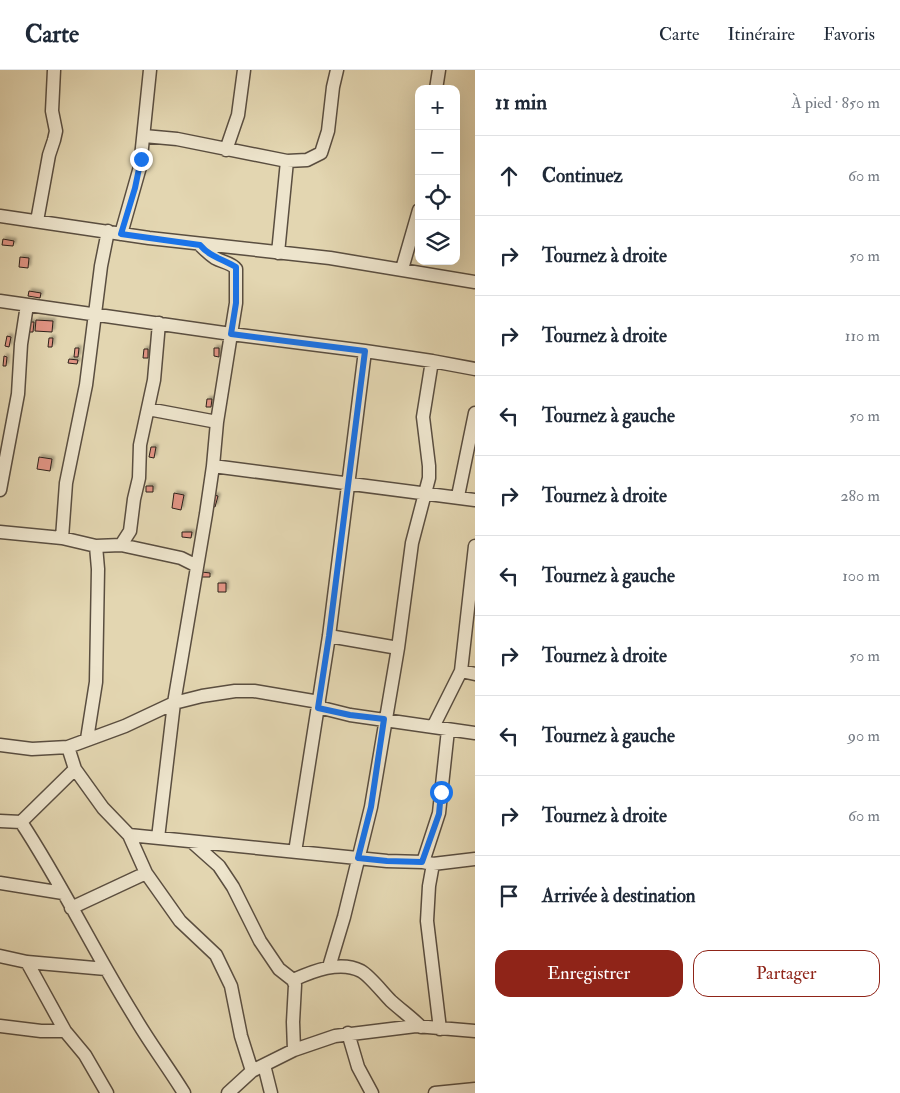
<!DOCTYPE html>
<html lang="fr">
<head>
<meta charset="utf-8">
<style>
  body { margin:0; font-family:"IM FELL Double Pica",serif; background:#f6f6f7; color:#1f2937 }
  .controls { position:absolute; right:15px; top:15px; display:grid; overflow:hidden; border-radius:10px; box-shadow:0 5px 20px #0002 }
  .controls button { width:45px; height:45px; display:grid; place-items:center; padding:0; border:0; border-bottom:1px solid #e0e1e3; background:#fff; color:#1f2937; font:25px sans-serif }
  .stop { position:absolute; width:15px; height:15px; margin:-11px; border:4px solid #1a73e8; border-radius:50%; background:#fff }
  .stop.end { background:#1a73e8; border-color:#fff; box-shadow:0 1px 5px #0008 }
  .list { margin:0; padding:0; list-style:none }
  h2 { display:flex; justify-content:space-between; align-items:center; height:65px; margin:0; padding:0 20px; font-size:21px }
  h2 small { font-size:16px; font-weight:400; color:#747a83 }
  .list li { display:grid; grid-template-columns:32px 1fr auto; gap:15px; align-items:center; box-sizing:border-box; height:80px; padding:0 20px; border-top:1px solid #e0e1e3 }
  .list b { display:block; font-size:19px; white-space:nowrap }
  .list em { font-size:16px; font-style:normal; color:#747a83 }
  .actions { display:flex; gap:10px; padding:15px 20px }
  .actions a { flex:1; padding:11px 0; border:1px solid #8f2418; border-radius:15px; text-align:center; font-size:18px; color:#8f2418 }
  .actions .main { background:#8f2418; color:#fff }
  .icon { flex:none; width:28px; height:28px; fill:none; stroke:currentColor; stroke-width:2; stroke-linecap:round; stroke-linejoin:round }
  .map { position:relative; flex:none; width:475px; height:1023px; overflow:hidden }
  header { display:flex; align-items:center; gap:30px; box-sizing:border-box; height:70px; padding:0 25px; background:#fff; border-bottom:1px solid #e0e1e3 }
  header strong { font-size:24px }
  nav { display:flex; gap:28px; margin-inline-start:auto; font-size:18px }
  main { display:flex }
  aside { flex:1; background:#fff }
  .map>svg:first-child { display:block }
  .building { fill:#e19484; stroke:#2c201a; filter:url(#shadow) }
  .lines { fill:none; stroke-linecap:round; stroke-linejoin:round }
  .minor-casing { stroke:#5a4e40; stroke-width:15 }
  .minor { stroke:#ede4cc; stroke-width:12 }
  .route { stroke:#1a73e8; stroke-width:6 }
</style>
</head>
<body>
<header>
<strong>Carte</strong>
<nav><a>Carte</a><a>Itinéraire</a><a>Favoris</a></nav>
</header>
<main>
<div class="map">
<svg width="475" height="1023" viewBox="0 0 475 1023">
  <defs>
    <filter id="shadow"><feDropShadow dx="2.5" dy="-2.5" stdDeviation="1" flood-color="#0004"/></filter>
  </defs>
  <rect width="100%" height="100%" fill="#e3d6b1"/>
  <filter id="stains"><feTurbulence type="fractalNoise" baseFrequency=".004" numOctaves="4"/><feColorMatrix values="0 0 0 0 .2 0 0 0 0 .09 0 0 0 0 .02 0 0 0 .5 -.17"/></filter>
  <radialGradient id="worn" r=".72"><stop offset=".6" stop-color="#630" stop-opacity="0"/><stop offset="1" stop-color="#630" stop-opacity=".3"/></radialGradient>
  <path class="building" d="M3,169L14,171L13,176L2,175Z
    M20,187L29,188L28,198L19,197Z
    M29,221L41,223L40,228L28,226Z
    M36,250L53,251L52,262L35,261Z
    M29,252H34L33,262H28Z
    M7,266L11,267L9,277L5,276Z
    M49,268H53L52,277H48Z
    M75,278H79L78,287H74Z
    M214,278H219V287L214,286Z
    M144,279H148V288H143Z
    M4,286L7,287L6,296H3Z
    M69,289L78,290L77,294L68,293Z
    M207,329H212L211,337H206Z
    M151,377H156L154,388L149,387Z
    M39,387L52,389L50,401L37,399Z
    M146,416H153V422H146Z
    M174,423L184,425L181,440L172,438Z
    M214,425L218,426L215,437L212,436Z
    M182,462H192L191,468L182,467Z
    M202,502L210,503V507H202Z
    M218,513H226V522H218Z"/>
  <g class="lines">
    <defs>
      <path id="minor" d="M436,19L439,0
        M144,66L177,69L287,91L307,90L321,83L328,61L333,17L337,0
        M226,80L238,45L244,0
        M0,146L149,168L330,188L475,212
        M37,151L49,85L54,70L56,61L52,41L54,0
        M121,164L140,97L150,0
        M278,183L287,91
        M402,199L419,140
        M0,231L231,264L236,233V199C232,193 222,192 215,188C209,184 205,180 200,175
        M148,339L217,352
        M213,396L475,430
        M0,420L18,324L21,274L27,235
        M458,426L475,343
        M0,462L62,468L96,476L121,475L181,488L197,496
        M62,468L66,413L86,315L101,196L108,161
        M121,475L130,461L134,429L139,408L140,375L154,310L159,253
        M329,566L398,578
        M461,601L475,604
        M318,637L350,645L475,663
        M433,657L461,601L475,476
        M87,669L96,612L98,499L96,476
        M0,675L32,679L68,677L125,656L174,633L202,626L235,621H254L319,632
        M68,677L75,699L103,738L129,765L146,803L180,851L216,885L231,916L241,966L252,1001
        M0,751L21,752L75,699
        M21,752C62,814 94,882 134,946C149,972 168,997 184,1023
        M129,765L387,791L423,792L433,794L475,789
        M158,768L174,633L206,444L213,396L217,352L231,264L365,281L432,291L475,299
        M192,772L219,796L233,817L260,871L279,899L293,910L295,915L293,952L294,980
        M295,782L329,566L365,281
        M423,792L439,743L448,660
        M433,794L429,816L427,851L440,959
        M0,813L63,823
        M71,838L146,803
        M0,886L27,892L106,899
        M27,892L65,961L85,985L107,1023
        M329,897L344,847L371,737L398,578L412,473L429,408V396L423,347L432,291
        M293,910C313,901 340,890 361,901C370,906 383,923 391,931C401,940 412,948 421,957
        M0,956L41,961H65
        M348,963L358,997L372,1023
        M264,995L271,1023
        M228,1023L252,1001L294,980L335,966L416,956L475,961
        M435,1023L475,1019"/>
    </defs>
    <use href="#minor" class="minor-casing"/>
    <use href="#minor" class="minor"/>
  </g>
  <g class="lines">
    <path class="route" d="M141,89L135,118L121,164L200,175C210,187 223,189 236,197V233L231,264L365,281L329,566L318,638L350,645L384,649L371,737L358,788L387,791L422,792L439,744L441,722"/>
  </g>
  <rect width="100%" height="100%" filter="url(#stains)"/>
  <rect width="100%" height="100%" fill="url(#worn)"/>
</svg>
<div class="controls">
<button>+</button>
<button>−</button>
<button><svg class="icon" aria-label="locate" viewBox="0 0 24 24"><circle cx="12" cy="12" r="6"/><path d="M12 2v4M12 18v4M2 12h4M18 12h4"/></svg></button>
<button><svg class="icon" aria-label="layers" viewBox="0 0 24 24"><path d="M12 4l9 5-9 5-9-5zM3 14l9 5 9-5"/></svg></button>
</div>
<div class="stop" style="left:441px;top:722px"></div>
<div class="stop end" style="left:141px;top:89px"></div>
</div>
<aside>
<h2>11 min<small>À pied · 850 m</small></h2>
<ul class="list">
<li><svg class="icon" aria-label="ahead" viewBox="0 0 24 24"><path d="M12 20V5M6 11l6-6 6 6"/></svg><div><b>Continuez</b></div><em>60 m</em></li>
<li><svg class="icon" aria-label="right" viewBox="0 0 24 24"><path d="M7 20v-9h11M14 6l5 5-5 5"/></svg><div><b>Tournez à droite</b></div><em>50 m</em></li>
<li><svg class="icon" aria-label="right" viewBox="0 0 24 24"><path d="M7 20v-9h11M14 6l5 5-5 5"/></svg><div><b>Tournez à droite</b></div><em>110 m</em></li>
<li><svg class="icon" aria-label="left" viewBox="0 0 24 24"><path d="M17 20v-9H6M10 6l-5 5 5 5"/></svg><div><b>Tournez à gauche</b></div><em>50 m</em></li>
<li><svg class="icon" aria-label="right" viewBox="0 0 24 24"><path d="M7 20v-9h11M14 6l5 5-5 5"/></svg><div><b>Tournez à droite</b></div><em>280 m</em></li>
<li><svg class="icon" aria-label="left" viewBox="0 0 24 24"><path d="M17 20v-9H6M10 6l-5 5 5 5"/></svg><div><b>Tournez à gauche</b></div><em>100 m</em></li>
<li><svg class="icon" aria-label="right" viewBox="0 0 24 24"><path d="M7 20v-9h11M14 6l5 5-5 5"/></svg><div><b>Tournez à droite</b></div><em>50 m</em></li>
<li><svg class="icon" aria-label="left" viewBox="0 0 24 24"><path d="M17 20v-9H6M10 6l-5 5 5 5"/></svg><div><b>Tournez à gauche</b></div><em>90 m</em></li>
<li><svg class="icon" aria-label="right" viewBox="0 0 24 24"><path d="M7 20v-9h11M14 6l5 5-5 5"/></svg><div><b>Tournez à droite</b></div><em>60 m</em></li>
<li><svg class="icon" aria-label="arrive" viewBox="0 0 24 24"><path d="M6 21V4h12l-3 4 3 4H6"/></svg><div><b>Arrivée à destination</b></div></li>
</ul>
<div class="actions"><a class="main">Enregistrer</a><a>Partager</a></div>
</aside>
</main>
</body>
</html>
